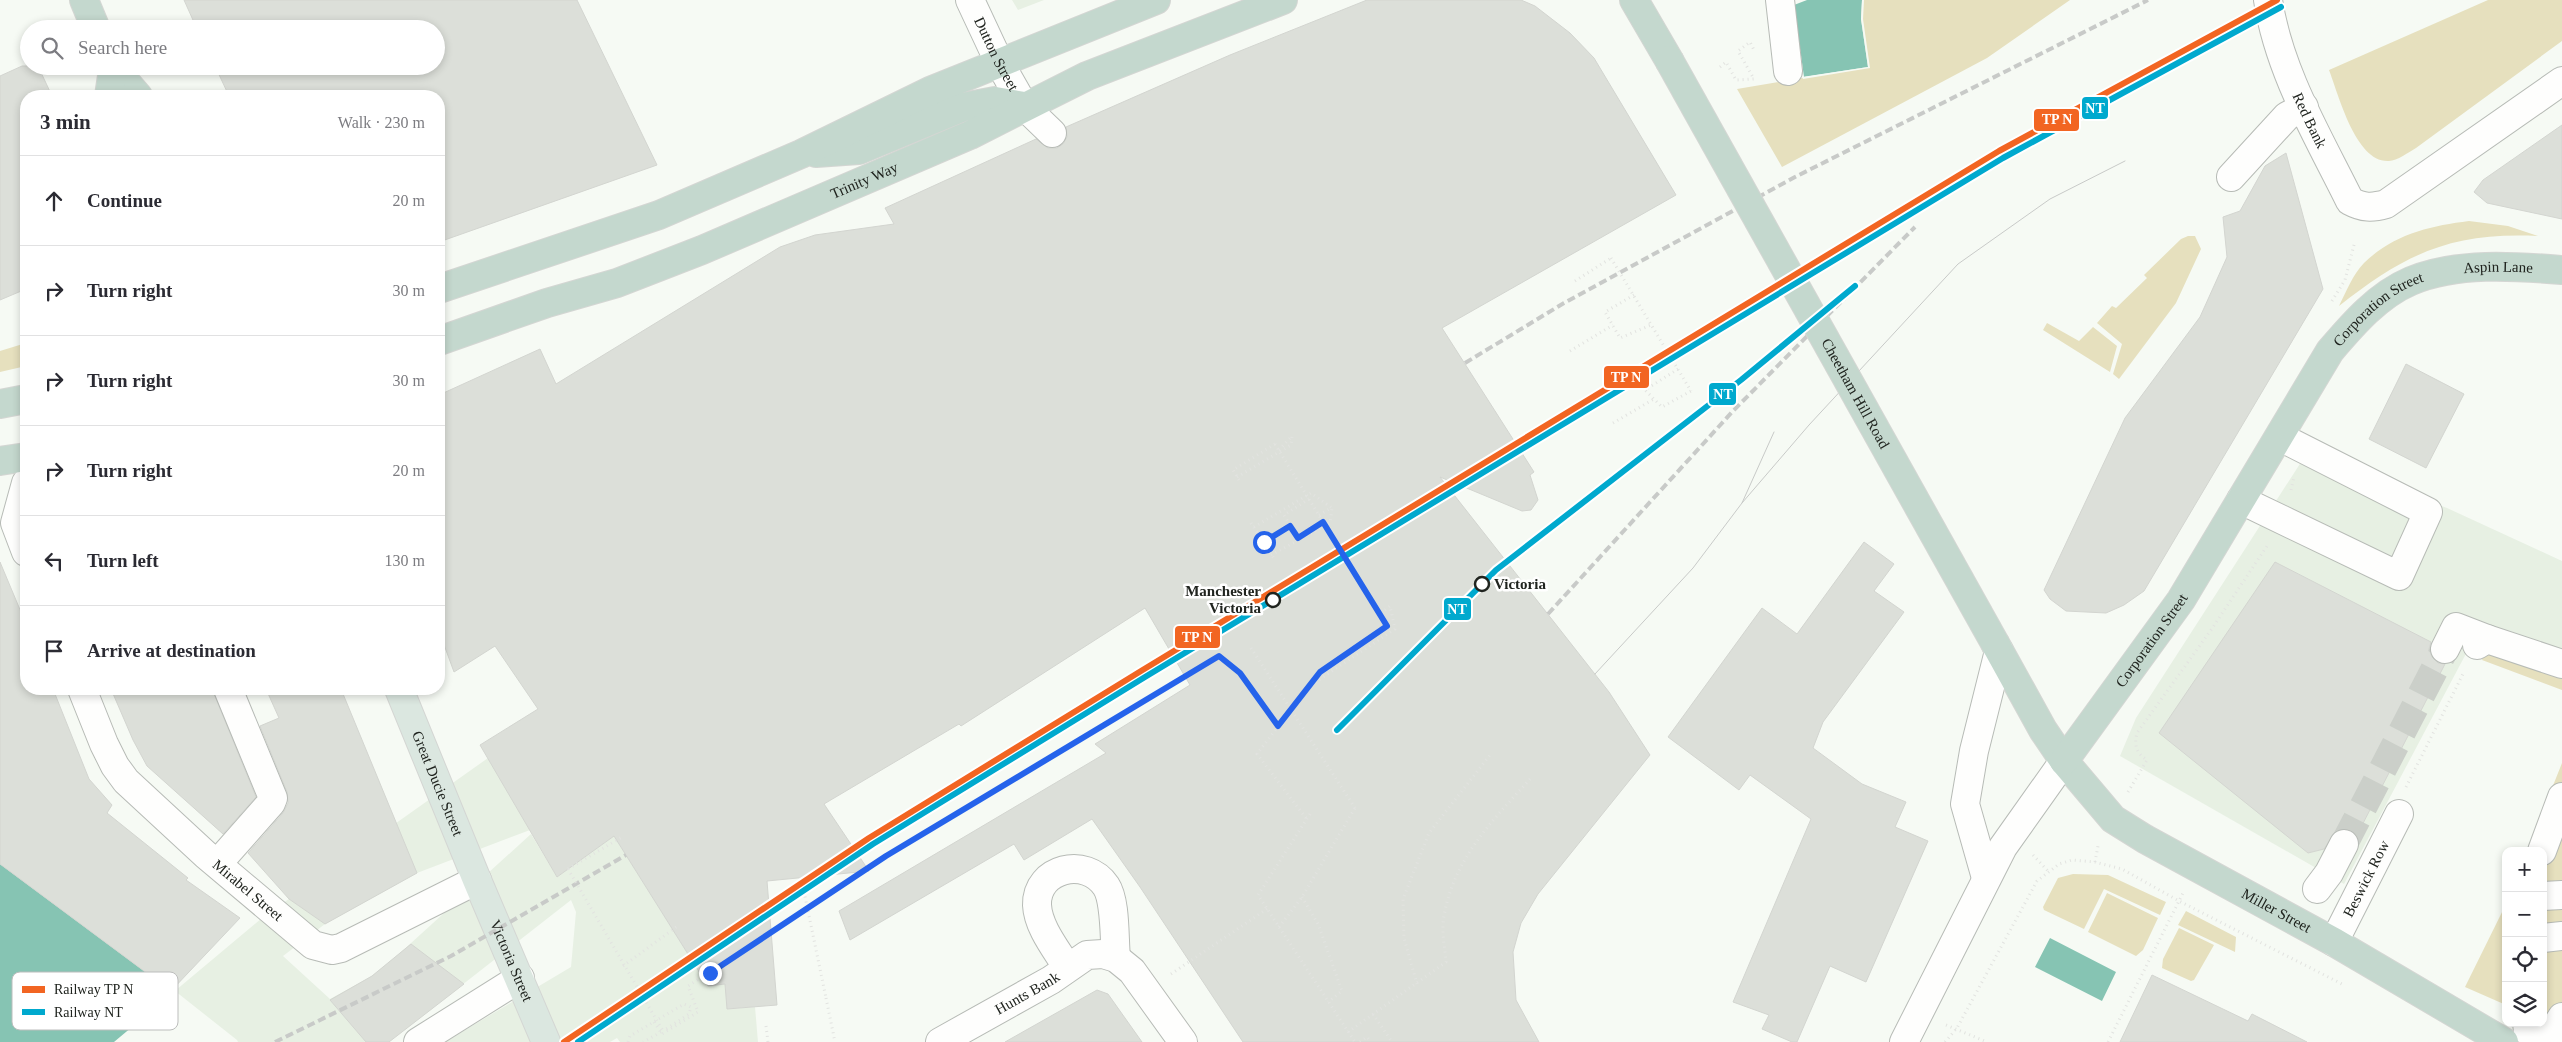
<!DOCTYPE html>
<html lang="en">
<head>
<meta charset="utf-8">
<style>
  body { margin:0; font-family:"Times New Roman",serif; background:#f2f2f3; color:#2b2b33 }
  .controls { position:absolute; right:15px; bottom:15px; display:grid; overflow:hidden; border-radius:10px; box-shadow:0 2px 8px #0003 }
  .controls button { width:45px; height:45px; display:grid; place-items:center; padding:0; border:0; border-bottom:1px solid #e1e1e2; background:#fff; color:#2b2b33; font:25px sans-serif }
  .stop { position:absolute; width:15px; height:15px; margin:-11px; border:4px solid #2563eb; border-radius:50%; background:#fff }
  .stop.end { background:#2563eb; border-color:#fff; box-shadow:0 1px 5px #0008 }
  .list { margin:0; padding:0; list-style:none }
  h2 { display:flex; justify-content:space-between; align-items:center; height:65px; margin:0; padding:0 20px; font-size:21px }
  h2 small { font-size:16px; font-weight:400; color:#7c7c81 }
  .list li { display:grid; grid-template-columns:32px 1fr auto; gap:15px; align-items:center; box-sizing:border-box; height:90px; padding:0 20px; border-top:1px solid #e1e1e2 }
  .list b { display:block; font-size:19px; white-space:nowrap }
  .list em { font-size:16px; font-style:normal; color:#7c7c81 }
  .icon { flex:none; width:28px; height:28px; fill:none; stroke:currentColor; stroke-width:2; stroke-linecap:round; stroke-linejoin:round }
  .map { position:relative; flex:none; width:2562px; height:1042px; overflow:hidden }
  .search { position:absolute; background:#fff; box-shadow:0 2px 8px #0003; left:20px; top:20px; width:425px; height:55px; display:flex; align-items:center; gap:12px; box-sizing:border-box; padding:0 18px; border-radius:28px; color:#7c7c81; font-size:19px }
  .panel { position:absolute; background:#fff; box-shadow:0 2px 8px #0003; left:20px; top:90px; width:425px; height:605px; border-radius:20px }
  .map>svg:first-child { display:block }
  .built { fill:#e7f0e3 }
  .green { fill:#e6e0be }
  .water { fill:#86c4b3 }
  .pier { fill:#f6faf4 }
  .building { fill:#dcdfd9; stroke:#d3d5d0 }
  .lines { fill:none; stroke-linecap:round; stroke-linejoin:round }
  .minor-tunnel { stroke:#cbcfc9; stroke-width:28; stroke-dasharray:28 14; stroke-linecap:butt }
  .minor-casing { stroke:#b7bbb6; stroke-width:30 }
  .major-casing { stroke:#d4d6d3; stroke-width:30 }
  .highway-casing { stroke:#d4d6d3; stroke-width:30 }
  .path { stroke:#e2e3e0; stroke-width:3; stroke-dasharray:1 4; stroke-linecap:butt }
  .minor { stroke:#fefefd; stroke-width:28 }
  .major { stroke:#dbe7e0; stroke-width:28 }
  .highway { stroke:#c4d8ce; stroke-width:28 }
  .tram { stroke:#c8cac8; stroke-width:1 }
  .rail { stroke:#c8cac8; stroke-width:4; stroke-dasharray:8 4; stroke-linecap:butt }
  .highway-bridge-casing { stroke:#d4d6d3; stroke-width:30; stroke-linecap:butt }
  .path-bridge { stroke:#e2e3e0; stroke-width:3; stroke-dasharray:1 4; stroke-linecap:butt }
  .highway-bridge { stroke:#c4d8ce; stroke-width:28 }
  .rail-1-casing { stroke:#fff; stroke-width:10 }
  .rail-2-casing { stroke:#fff; stroke-width:10 }
  .rail-1 { stroke:#f26522; stroke-width:6 }
  .rail-2 { stroke:#00a9ce; stroke-width:6 }
  .route { stroke:#2563eb; stroke-width:6 }
  .stop-dot { fill:#fff; stroke:#20241f; stroke-width:2.5 }
  .labels { text-anchor:middle; dominant-baseline:central; stroke-width:5; stroke-linejoin:round; paint-order:stroke }
  .street-label { font-size:15px; fill:#20241f; stroke:#fff }
  .stop-label { font-size:15px; font-weight:bold; fill:#20241f; stroke:#fff; text-anchor:start }
  .key { fill:#fff; stroke:#bcbdbc; stroke-width:1 }
  .key-label { font-size:14px; fill:#20241f }
  .line-badge { stroke:#fff; stroke-width:2 }
  .badge-label { font-size:14px; text-anchor:middle; font-weight:bold; fill:#fff }
</style>
</head>
<body>
<div class="map">
<svg width="2562" height="1042" viewBox="0 0 2562 1042">
  <rect width="100%" height="100%" fill="#f6faf4"/>
  <path class="built" d="M1012,0H1044L1018,10Z
    M2305,456L2447,508L2562,561V677L2469,648L2344,884L2120,756L2136,718Z
    M488,758L530,830L417,873L325,924L283,956L330,999L372,976L399,954L531,834L557,877L614,836L708,986L725,984L728,1009L755,1007L758,1042H620L617,1038L610,1042H445L571,967L576,912L571,900L389,1042H114L262,918Z"/>
  <path class="green" d="M1862,0H2070L1987,58L1782,167L1737,89L1868,67L1861,19Z
    M2488,0H2562V41L2416,148C2409,152 2397,161 2389,161C2356,163 2339,96 2329,70Z
    M2469,221L2508,226L2538,236C2452,232 2406,253 2339,306C2346,292 2353,274 2364,263C2394,234 2430,226 2469,221Z
    M2188,236H2195L2201,249L2176,303L2119,379L2113,374L2122,344L2097,323L2112,306L2116,308L2147,278L2144,275L2181,239Z
    M2047,323L2079,341L2093,327L2117,346L2110,372L2043,330Z
    M26,343V366L0,372V351Z
    M2487,648L2562,673V690L2482,660Z
    M2562,763V1029L2543,1021V851H2527Z
    M2073,874L2108,875L2166,902L2160,915L2104,889L2084,929L2044,910L2043,907L2058,878Z
    M2107,893L2158,918L2143,950L2136,956L2088,932Z
    M2506,904V1005L2465,987Z
    M2186,911L2236,937L2235,952L2178,925Z
    M2179,928L2214,945L2194,980L2191,981L2162,968L2163,959Z"/>
  <path class="water" d="M1807,0H1862L1861,19L1868,67L1804,77L1794,5Z
    M0,864L171,991L236,1042H0Z
    M2050,938L2116,972L2102,1001L2035,967Z"/>
  <path class="pier" d="M1862,0H1864L1863,19L1870,68L1803,79L1802,77L1868,67L1861,19Z
    M175,991L237,1040L238,1042H114Z"/>
  <path class="building" d="M184,0H577L657,165L439,242V96H229L215,66H436V29H197Z
    M1367,0H1521L1535,6L1570,33L1594,58L1676,195L1442,328L1534,472L1530,475L1538,500L1531,510L1522,511L1440,477L1609,692L1650,755L1538,894L1521,923L1513,952L1516,1000L1539,1042H1243L1140,887L1092,819L1024,860L1014,844L850,940L839,911L1106,753L1095,744L1190,685L1145,608L961,726L959,724L824,804L869,871L767,881L777,1005L727,1009L725,984L708,986L614,836L557,877L480,745L538,709L495,646L454,672L439,631V395L540,349L556,384L780,247L815,235L894,224L885,208L1036,139L1048,148H1057L1063,144L1067,137L1066,127L1230,55Z
    M22,66H38L52,96H26V289L0,300V76Z
    M2562,125V219L2487,203L2474,192L2483,180Z
    M2286,153L2323,289L2144,591L2124,605L2106,613L2066,611L2050,599L2044,590L2125,418L2200,317L2227,257L2223,217L2240,211L2265,166Z
    M2406,364L2464,394L2426,468L2369,439Z
    M1864,542L1894,564L1874,591L1904,612L1823,722L1813,748L1862,784L1906,802L1895,827L1928,841L1866,982L1830,966L1797,1042H1792L1762,1029L1769,1015L1733,1002L1811,819L1750,775L1739,790L1668,737L1762,608L1797,634Z
    M0,562L26,624V689H53L89,779L112,805L107,813L188,878L186,880L240,918L171,991L0,864Z
    M2275,562L2431,642L2429,649L2432,657L2438,663L2445,664L2357,835L2351,830L2344,828L2336,831L2324,849L2308,853L2159,733Z
    M111,689H212L256,797L223,834L147,766L133,740Z
    M266,689H341L417,873L325,924L289,899L248,853L283,813L288,803L287,792L260,726L279,718Z
    M411,944L464,984L389,1042H366L330,1000L372,976Z
    M2152,975L2248,1021L2252,1014L2307,1042H2120Z
    M1097,990L1108,994L1142,1042H1005Z"/>
  <g class="lines">
    <path class="minor-tunnel" d="M2344,844L2445,649"/>
    <defs>
      <g id="minor">
        <path id="s1" d="M970,0L999,62L1024,106L1052,133"/>
        <path d="M1780,0L1788,71"/>
        <path id="s2" d="M2268,0C2279,72 2318,136 2350,201C2363,208 2372,208 2386,204L2562,81"/>
        <path d="M2231,177L2287,116L2304,107"/>
        <path d="M26,483L15,523L26,552"/>
        <path d="M2241,500L2399,576L2428,512L2280,437"/>
        <path d="M2477,645L2487,639L2562,664"/>
        <path d="M2445,649L2456,627L2487,639"/>
        <path id="s3" d="M82,689L104,744L115,766L126,781L206,855L313,945L332,950L341,948L477,880"/>
        <path d="M2542,851L2562,797"/>
        <path d="M218,863L271,803L273,798L228,689"/>
        <path d="M1986,878L1965,804L1974,751L1999,651"/>
        <path d="M2317,889L2329,873L2344,844"/>
        <path d="M2543,896L2562,895"/>
        <path d="M2543,938L2562,936"/>
        <path id="s4" d="M2334,942L2399,814"/>
        <path d="M1067,967C1056,949 1038,927 1037,905C1036,868 1086,856 1106,886C1116,901 1114,939 1116,958"/>
        <path d="M2527,1023L2528,1031L2549,1042"/>
        <path d="M2547,1041L2562,1017"/>
        <path d="M418,1042L520,978"/>
        <path id="s5" d="M940,1042L1051,980L1087,955L1103,954L1116,958L1132,971L1183,1042"/>
        <path d="M1904,1042L2003,847L2064,761"/>
      </g>
      <g id="major">
        <path id="s6" d="M399,689L477,880L546,1042"/>
      </g>
      <g id="highway">
        <path d="M84,0L96,29"/>
        <path d="M1634,0L1669,60"/>
        <path d="M112,66L138,96"/>
        <path d="M109,96L113,69"/>
        <path d="M816,153L859,150L963,107L995,101L1024,106"/>
        <path d="M439,289L659,215L801,154L930,91L1156,0"/>
        <path id="s7" d="M439,341L547,303L617,283L702,250L970,135L1087,76L1283,0"/>
        <path d="M0,404L26,399"/>
        <path d="M0,461L26,457"/>
        <path id="s8" d="M1996,645L2043,730L2064,761L2113,819L2145,839L2334,942L2504,1042"/>
        <path id="s9" d="M2064,761L2181,600L2330,351C2353,324 2378,295 2411,281C2457,262 2513,266 2562,270"/>
      </g>
    </defs>
    <use href="#minor" class="minor-casing"/>
    <use href="#major" class="major-casing"/>
    <use href="#highway" class="highway-casing"/>
    <path class="path" d="M1720,67L1726,62L1736,80L1754,79L1738,51L1750,42L1754,50
      M1575,281L1611,258
      M1634,295L1605,312L1620,338L1651,325
      M2332,301L2345,280L2355,241
      M1570,351L1613,325
      M1678,369L1645,390L1662,407L1691,391
      M1613,423L1654,399
      M1279,450L1292,436
      M1237,477L1291,445L1292,436
      M1239,480L1233,470L1275,444
      M2291,490L2294,477
      M1309,499L1284,515L1298,538L1323,522
      M1319,515L1331,508
      M1251,523L1275,560
      M1254,527L1311,493L1332,508
      M1264,542L1290,526
      M1271,555L1330,523L1332,508
      M1311,685L1395,629L1390,606L1380,614
      M2406,787L2463,674
      M2128,792L2147,760C2136,753 2134,745 2137,733L2211,630L2267,546
      M1310,814L1258,895L1355,1042
      M1306,818L1257,754L1320,672L1387,626
      M2033,855L2048,871
      M2095,862L2098,846
      M568,869L622,837
      M1302,897L1318,924L1342,991L1328,1002
      M1279,927L1302,897L1355,808
      M623,966L679,925
      M1171,974L1267,909
      M1417,984L1404,938L1403,899L1429,833L1490,755
      M826,998L835,1042
      M1373,1014L1392,1042
      M654,1022L662,1034L698,1012L688,986L886,856L1219,656L1240,673L1278,726
      M1946,1025L1987,1042
      M766,1026L768,1042
      M1348,1032L1446,962C1445,948 1441,930 1444,916C1454,858 1493,820 1531,778
      M628,1042L630,1036L684,1004L691,1007L689,1014L663,1031
      M1360,1042L1367,1037L1371,1042
      M1945,1042L1957,1028L2037,881L2059,864L2072,860L2095,862L2122,869L2179,901L2342,984
      M2108,1042L2183,893"/>
    <use href="#minor" class="minor"/>
    <use href="#major" class="major"/>
    <use href="#highway" class="highway"/>
    <path class="tram" d="M1742,503L1809,425L1958,264L2050,199L2125,161
      M1595,674L1693,568L1742,503L1774,432"/>
    <path class="rail" d="M1465,363L1564,303L1795,177L2148,0
      M1548,614L1733,411L1915,227
      M275,1042L451,956L626,855"/>
    <defs>
      <g id="highway-bridge">
        <path id="s10" d="M1669,60L1996,645"/>
      </g>
    </defs>
    <use href="#highway-bridge" class="highway-bridge-casing"/>
    <path class="path-bridge" d="M1611,258L1691,391
      M1275,444L1387,626
      M1251,648L1355,808
      M568,869L663,1031L643,1042
      M801,877L826,998"/>
    <use href="#highway-bridge" class="highway-bridge"/>
    <defs>
      <path id="rail-1" d="M564,1042L869,838L1141,671L1999,151L2277,0"/>
      <path id="rail-2" d="M1337,730L1496,570L1741,380L1855,286
        M578,1042L873,844L1145,677L2003,158L2281,7"/>
    </defs>
    <use href="#rail-1" class="rail-1-casing"/>
    <use href="#rail-2" class="rail-2-casing"/>
    <use href="#rail-1" class="rail-1"/>
    <use href="#rail-2" class="rail-2"/>
  </g>
  <g class="lines">
    <path class="route" d="M710,973L886,856L1219,656L1240,673L1278,726L1320,672L1387,626L1323,522L1298,538L1290,526L1264,542"/>
  </g>
  <g class="stop-dot">
    <circle cx="1482" cy="584" r="7"/>
    <circle cx="1273" cy="600" r="7"/>
  </g>
  <g class="labels">
    <g class="street-label">
      <text stroke="none"><textPath href="#s1" startOffset="60">Dutton Street</textPath></text>
      <text stroke="none"><textPath href="#s2" startOffset="128">Red Bank</textPath></text>
      <text stroke="none"><textPath href="#s7" startOffset="455">Trinity Way</textPath></text>
      <text stroke="none"><textPath href="#s9" startOffset="686">Aspin Lane</textPath></text>
      <text stroke="none"><textPath href="#s9" startOffset="554">Corporation Street</textPath></text>
      <text stroke="none"><textPath href="#s10" startOffset="382">Cheetham Hill Road</textPath></text>
      <text stroke="none"><textPath href="#s9" startOffset="149">Corporation Street</textPath></text>
      <text stroke="none"><textPath href="#s6" startOffset="102">Great Ducie Street</textPath></text>
      <text stroke="none"><textPath href="#s4" startOffset="71">Beswick Row</textPath></text>
      <text stroke="none"><textPath href="#s3" startOffset="266">Mirabel Street</textPath></text>
      <text stroke="none"><textPath href="#s8" startOffset="398">Miller Street</textPath></text>
      <text stroke="none"><textPath href="#s6" startOffset="294">Victoria Street</textPath></text>
      <text stroke="none"><textPath href="#s5" startOffset="100">Hunts Bank</textPath></text>
    </g>
    <g class="stop-label">
      <text x="1494" y="584">Victoria</text>
      <text x="1261" y="591" text-anchor="end">Manchester<tspan x="1261" dy="17">Victoria</tspan></text>
    </g>
  </g>
  <rect x="12" y="972" width="166" height="58" rx="8" class="key"/>
  <rect x="22" y="986" width="23" height="7" fill="#f26522"/>
  <rect x="22" y="1009" width="23" height="6" fill="#00a9ce"/>
  <g class="key-label">
    <text x="54" y="994">Railway TP N</text>
    <text x="54" y="1017">Railway NT</text>
  </g>
  <g class="line-badge">
    <rect x="2081" y="96" width="28" height="24" rx="5" fill="#00a9ce"/>
    <rect x="2033" y="108" width="47" height="24" rx="5" fill="#f26522"/>
    <rect x="1603" y="365" width="47" height="24" rx="5" fill="#f26522"/>
    <rect x="1708" y="382" width="29" height="24" rx="5" fill="#00a9ce"/>
    <rect x="1443" y="597" width="29" height="24" rx="5" fill="#00a9ce"/>
    <rect x="1174" y="625" width="47" height="24" rx="5" fill="#f26522"/>
  </g>
  <g class="badge-label">
    <text x="2095" y="113">NT</text>
    <text x="2057" y="124">TP N</text>
    <text x="1626" y="382">TP N</text>
    <text x="1723" y="399">NT</text>
    <text x="1457" y="614">NT</text>
    <text x="1197" y="642">TP N</text>
  </g>
</svg>
<div class="controls">
<button>+</button>
<button>−</button>
<button><svg class="icon" aria-label="locate" viewBox="0 0 24 24"><circle cx="12" cy="12" r="6"/><path d="M12 2v4M12 18v4M2 12h4M18 12h4"/></svg></button>
<button><svg class="icon" aria-label="layers" viewBox="0 0 24 24"><path d="M12 4l9 5-9 5-9-5zM3 14l9 5 9-5"/></svg></button>
</div>
<div class="stop" style="left:1264px;top:542px"></div>
<div class="stop end" style="left:710px;top:973px"></div>
<div class="search"><svg class="icon" aria-label="search" viewBox="0 0 24 24"><circle cx="10" cy="10" r="6"/><path d="M15 15l6 6"/></svg>Search here</div>
<section class="panel">
<h2>3 min<small>Walk · 230 m</small></h2>
<ul class="list">
<li><svg class="icon" aria-label="ahead" viewBox="0 0 24 24"><path d="M12 20V5M6 11l6-6 6 6"/></svg><div><b>Continue</b></div><em>20 m</em></li>
<li><svg class="icon" aria-label="right" viewBox="0 0 24 24"><path d="M7 20v-9h11M14 6l5 5-5 5"/></svg><div><b>Turn right</b></div><em>30 m</em></li>
<li><svg class="icon" aria-label="right" viewBox="0 0 24 24"><path d="M7 20v-9h11M14 6l5 5-5 5"/></svg><div><b>Turn right</b></div><em>30 m</em></li>
<li><svg class="icon" aria-label="right" viewBox="0 0 24 24"><path d="M7 20v-9h11M14 6l5 5-5 5"/></svg><div><b>Turn right</b></div><em>20 m</em></li>
<li><svg class="icon" aria-label="left" viewBox="0 0 24 24"><path d="M17 20v-9H6M10 6l-5 5 5 5"/></svg><div><b>Turn left</b></div><em>130 m</em></li>
<li><svg class="icon" aria-label="arrive" viewBox="0 0 24 24"><path d="M6 21V4h12l-3 4 3 4H6"/></svg><div><b>Arrive at destination</b></div></li>
</ul>
</section>
</div>
</body>
</html>
